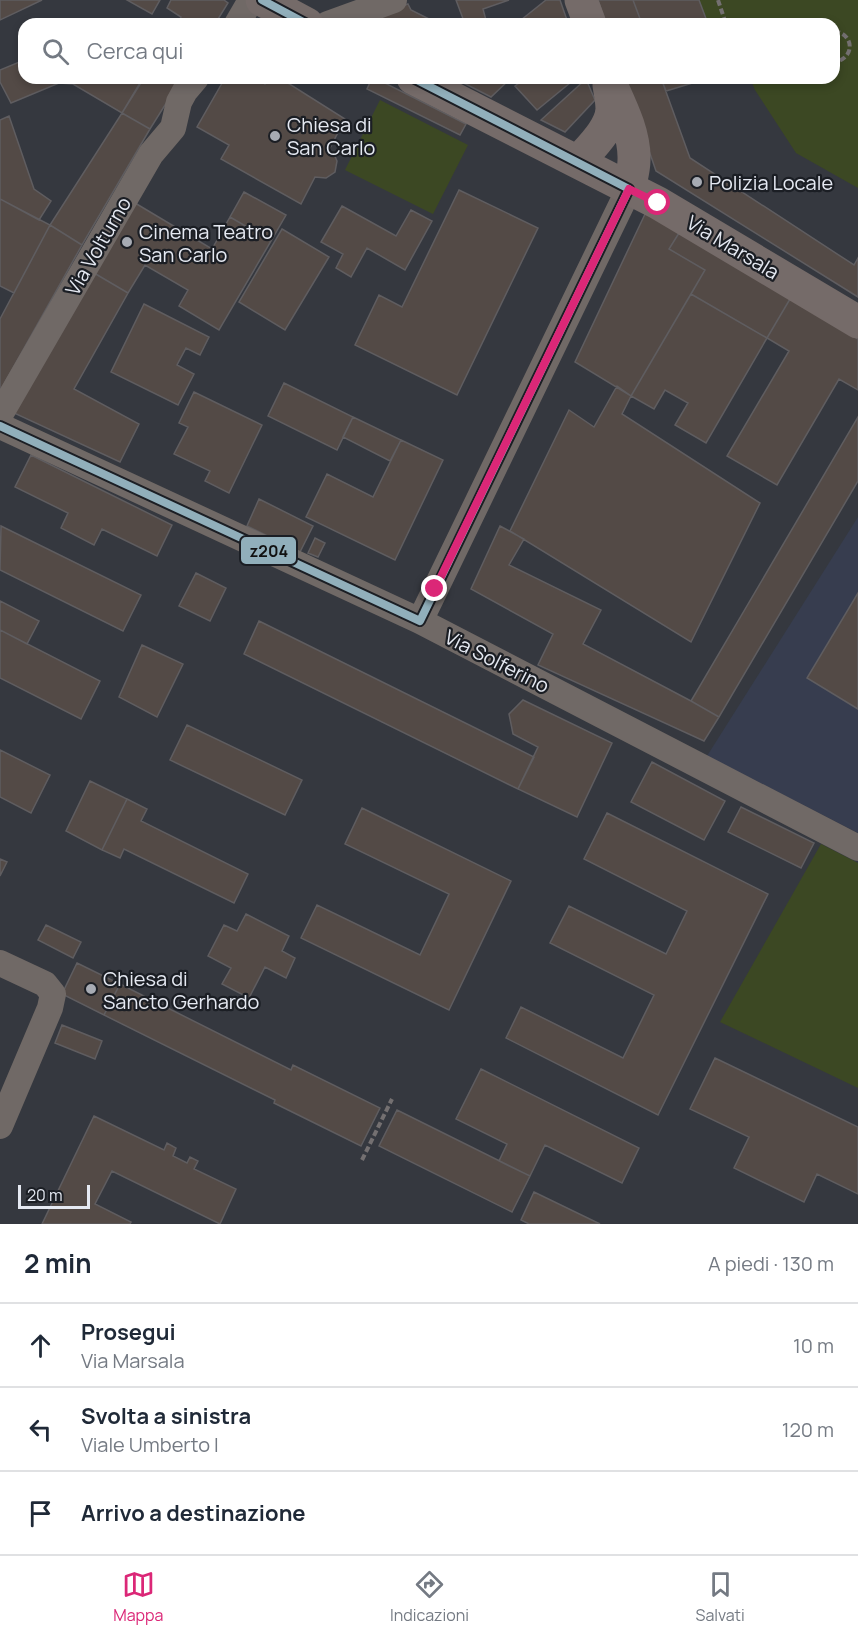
<!DOCTYPE html>
<html lang="it">
<head>
<meta charset="utf-8">
<style>
  body { margin:0; font-family:Manrope,sans-serif; background:#f6f6f7; color:#1f2937 }
  .scale { position:absolute; left:18px; bottom:15px; width:72px; box-sizing:border-box; padding-left:6px; border:3px solid #e5e9f2; border-top:0; font-size:16px; line-height:21px; white-space:nowrap; color:#e5e9f2; -webkit-text-stroke:4px #1b1e24; paint-order:stroke }
  .stop { position:absolute; width:18px; height:18px; margin:-14px; border:4px solid #db2777; border-radius:50%; background:#fff }
  .stop.end { background:#db2777; border-color:#fff; box-shadow:0 2px 6px #0008 }
  .list { margin:0; padding:0; list-style:none }
  h2 { display:flex; justify-content:space-between; align-items:center; height:78px; margin:0; padding:0 24px; font-size:26px }
  h2 small { font-size:20px; font-weight:400; color:#747a83 }
  .list li { display:grid; grid-template-columns:39px 1fr auto; gap:18px; align-items:center; box-sizing:border-box; height:84px; padding:0 24px; border-top:2px solid #e0e1e3 }
  .list b { display:block; font-size:22px; white-space:nowrap }
  .list p { margin:0; font-size:20px; white-space:nowrap; color:#747a83 }
  .list em { font-size:20px; font-style:normal; color:#747a83 }
  .icon { flex:none; width:33px; height:33px; fill:none; stroke:currentColor; stroke-width:2; stroke-linecap:round; stroke-linejoin:round }
  .map { position:relative; flex:none; width:858px; height:1224px; overflow:hidden }
  .search { position:absolute; background:#fff; box-shadow:0 3px 9px #0003; left:18px; right:18px; top:18px; height:66px; display:flex; align-items:center; gap:15px; box-sizing:border-box; padding:0 21px; border-radius:18px; color:#747a83; font-size:22px }
  .sheet { height:330px; background:#fff }
  nav { display:flex; justify-content:space-around; align-items:center; box-sizing:border-box; height:84px; border-top:2px solid #e0e1e3; background:#fff; font-size:16px; color:#747a83 }
  nav a { display:grid; justify-items:center; gap:3px }
  nav .on { color:#db2777 }
  .map>svg:first-child { display:block }
  .built { fill:#373d4f }
  .green { fill:#3c4823 }
  .building { fill:#534a46; stroke:#5f5d60; stroke-width:1.5 }
  .lines { fill:none; stroke-linecap:round; stroke-linejoin:round }
  .path { stroke:#747071; stroke-width:4; stroke-dasharray:6 3; stroke-linecap:butt }
  .street { stroke:#706966; stroke-width:26 }
  .secondary { stroke:#756b69; stroke-width:33 }
  .bus-1-casing { stroke:#1b1e24; stroke-width:12 }
  .bus-1 { stroke:#91afbb; stroke-width:8 }
  .route { stroke:#db2777; stroke-width:8 }
  .poi-dot { fill:#a7abb3; stroke:#1b1e24; stroke-width:2 }
  .labels { text-anchor:middle; dominant-baseline:central; stroke-width:4.5; stroke-linejoin:round; paint-order:stroke }
  .poi-label { font-size:20px; fill:#e5e9f2; stroke:#1b1e24; text-anchor:start }
  .street-label { font-size:20px; fill:#e5e9f2; stroke:#1b1e24 }
  .line-badge { stroke:#1b1e24; stroke-width:2 }
  .pale-badge-label { font-size:16px; text-anchor:middle; font-weight:bold; fill:#111 }
</style>
</head>
<body>
<div class="map">
<svg width="858" height="1224" viewBox="0 0 858 1224">
  <rect width="100%" height="100%" fill="#35383f"/>
  <path class="built" d="M858,517V833L707,756Z"/>
  <path class="green" d="M699,0H858V188L796,153L755,90L750,78H834V24H708Z
    M380,100L468,145L433,214L345,170Z
    M821,844L858,863V1088L720,1022Z"/>
  <path class="building" d="M0,0H42L0,20Z
    M127,0H160L152,14Z
    M171,0H224L228,3L215,24H177L181,17L167,8Z
    M456,0H509L483,9L487,24H465Z
    M546,0H560L568,23L567,24H516Z
    M598,0H633L642,24H606Z
    M633,0H699L708,24H642Z
    M408,4L411,10L439,24H364V19Z
    M24,60V78H132L140,83L122,113L73,84L59,83L11,103L0,82V70Z
    M144,78H182L150,129L122,113Z
    M225,78H254L265,84L269,78H280L345,119L329,150L334,154L337,161L335,172L326,178L315,177L301,204L221,159L229,145L197,127Z
    M372,78H375L466,124L460,135L367,89Z
    M454,78H511L491,97Z
    M526,78H576L537,110L515,86Z
    M624,78H661L690,158L854,265L858,258V297L656,171Z
    M661,78H709L666,91Z
    M586,79L595,100L565,132L541,120Z
    M122,113L150,129L82,245L50,225Z
    M9,116L34,189L51,201L39,220L0,199V120Z
    M459,190L538,228L457,395L355,345L379,295L402,307Z
    M244,192L286,215L271,241L230,217Z
    M0,199L50,225L14,293L0,286Z
    M135,203L212,249L230,217L271,241L219,330L179,306L188,290L145,265L128,293L94,273Z
    M342,206L396,236L411,210L432,221L405,270L367,248L351,277L336,268L343,254L321,242Z
    M646,212L679,233L669,249L705,270L631,396L575,362Z
    M50,225L82,245L0,391V319Z
    M282,229L329,257L285,330L239,302Z
    M679,233L790,299L767,338L691,294L705,270L669,249Z
    M94,273L128,293L74,389L139,424L120,462L14,413Z
    M691,294L767,338L706,443L675,425L688,403L665,390L654,409L631,396Z
    M790,299L858,339V390L839,379L777,485L727,456L789,351L767,338Z
    M144,304L209,337L200,355L186,348L177,365L194,374L178,405L111,372Z
    M284,383L353,417L337,450L268,416Z
    M617,386L631,396L622,414L760,503L691,642L510,531L569,410L594,427Z
    M194,392L262,425L229,493L205,481L210,471L174,454L188,427L179,423Z
    M353,417L401,440L390,461L343,437Z
    M858,417V481L719,717L691,701Z
    M401,440L443,460L395,560L306,517L327,474L373,497Z
    M31,455L172,525L157,556L102,529L94,545L61,528L68,513L15,487Z
    M259,499L313,526L300,552L247,526Z
    M1,526L141,595L123,631L0,570Z
    M500,526L524,539L509,565L601,610L583,644L691,701L719,717L704,741L538,665L553,634L471,589Z
    M315,538L325,543L318,557L308,553Z
    M196,573L226,588L210,621L179,606Z
    M858,593V709L807,678Z
    M0,601L39,621L27,644L0,630Z
    M259,621L534,757L518,789L244,654Z
    M0,630L100,681L81,719L0,678Z
    M142,645L183,664L157,717L119,697Z
    M523,700L612,743L577,817L518,789L538,747L513,734L509,714Z
    M187,725L302,780L285,815L170,760Z
    M0,750L50,775L31,813L0,797Z
    M652,762L725,801L704,840L631,802Z
    M90,781L127,799L102,850L66,831Z
    M127,799L147,809L141,821L248,874L234,903L124,849L120,858L102,850Z
    M741,807L814,843L801,868L728,832Z
    M362,808L511,881L449,1010L301,938L317,905L420,955L449,894L345,844Z
    M607,813L768,894L658,1115L506,1038L521,1007L623,1058L654,995L550,943L569,906L666,954L687,911L584,859Z
    M0,859L7,862L0,876Z
    M246,914L289,936L282,951L295,958L286,978L265,967L249,998L222,984L231,968L208,956L224,925L237,931Z
    M46,925L81,942L73,958L38,940Z
    M77,963L120,984L104,1015L62,994Z
    M120,984L291,1070L293,1065L380,1108L361,1146L274,1103L275,1100L104,1015Z
    M62,1025L102,1041L95,1059L55,1043Z
    M715,1058L858,1127V1194L817,1174L804,1202L734,1168L749,1137L690,1109Z
    M481,1069L639,1148L622,1183L545,1145L530,1176L499,1161L507,1144L456,1119Z
    M397,1110L530,1176L512,1212L379,1146Z
    M94,1116L164,1150L167,1143L176,1148L173,1156L187,1163L190,1157L198,1161L194,1169L236,1189L220,1224L112,1171L95,1204L131,1222L130,1224H42Z
    M534,1192L600,1224H529L521,1220Z"/>
  <g class="lines">
    <path class="path" d="M718,0L726,24
      M834,31C855,34 855,59 834,62
      M362,1160L392,1099"/>
    <path class="street" d="M237,24L251,0
      M328,24L394,0
      M0,415L151,154L173,128L179,102L185,91L196,78
      M0,426L420,621L858,848
      M420,621L629,189
      M0,963L45,984L53,994L50,1008L0,1126"/>
    <path class="secondary" d="M262,0L307,24
      M581,0L590,24
      M413,78L658,203L858,322
      M608,78C619,103 635,132 634,160C634,170 631,179 629,189
      M578,162C590,148 611,129 612,109C612,101 610,92 609,85"/>
    <defs>
      <path id="bus-1" d="M262,0L307,24
        M0,426L420,621L629,189L413,78"/>
    </defs>
    <use href="#bus-1" class="bus-1-casing"/>
    <use href="#bus-1" class="bus-1"/>
  </g>
  <g class="lines">
    <path class="route" d="M435,589L629,189L658,203"/>
  </g>
  <g class="poi-dot">
    <circle cx="275" cy="136" r="6"/>
    <circle cx="697" cy="182" r="6"/>
    <circle cx="127" cy="242" r="6"/>
    <circle cx="91" cy="989" r="6"/>
  </g>
  <g class="labels">
    <g class="poi-label">
      <text x="287" y="124">Chiesa di<tspan x="287" dy="23">San Carlo</tspan></text>
      <text x="709" y="182">Polizia Locale</text>
      <text x="139" y="231">Cinema Teatro<tspan x="139" dy="23">San Carlo</tspan></text>
      <text x="103" y="978">Chiesa di<tspan x="103" dy="23">Sancto Gerhardo</tspan></text>
    </g>
    <g class="street-label">
      <text transform="translate(98 246) rotate(-60)">Via Volturno</text>
      <text transform="translate(733 247) rotate(31)">Via Marsala</text>
      <text transform="translate(497 661) rotate(27)">Via Solferino</text>
    </g>
  </g>
  <rect class="line-badge" x="240" y="536" width="57" height="29" rx="6" fill="#91afbb"/>
  <g class="pale-badge-label">
    <text x="269" y="557">z204</text>
  </g>
</svg>
<div class="scale">20 m</div>
<div class="stop" style="left:658px;top:203px"></div>
<div class="stop end" style="left:435px;top:589px"></div>
<div class="search"><svg class="icon" aria-label="search" viewBox="0 0 24 24"><circle cx="10" cy="10" r="6"/><path d="M15 15l6 6"/></svg>Cerca qui</div>
</div>
<section class="sheet">
<h2>2 min<small>A piedi · 130 m</small></h2>
<ul class="list">
<li><svg class="icon" aria-label="ahead" viewBox="0 0 24 24"><path d="M12 20V5M6 11l6-6 6 6"/></svg><div><b>Prosegui</b><p>Via Marsala</p></div><em>10 m</em></li>
<li><svg class="icon" aria-label="left" viewBox="0 0 24 24"><path d="M17 20v-9H6M10 6l-5 5 5 5"/></svg><div><b>Svolta a sinistra</b><p>Viale Umberto I</p></div><em>120 m</em></li>
<li><svg class="icon" aria-label="arrive" viewBox="0 0 24 24"><path d="M6 21V4h12l-3 4 3 4H6"/></svg><div><b>Arrivo a destinazione</b></div></li>
</ul>
</section>
<nav>
<a class="on"><svg class="icon" aria-label="map" viewBox="0 0 24 24"><path d="M3 6l6-2 6 2 6-2v14l-6 2-6-2-6 2zM9 4v14M15 6v14"/></svg>Mappa</a>
<a><svg class="icon" aria-label="directions" viewBox="0 0 24 24"><path d="M12 3l9 9-9 9-9-9zM9 14v-3h6M13 9l2 2-2 2"/></svg>Indicazioni</a>
<a><svg class="icon" aria-label="saved" viewBox="0 0 24 24"><path d="M7 4h10v16l-5-4-5 4z"/></svg>Salvati</a>
</nav>
</body>
</html>
